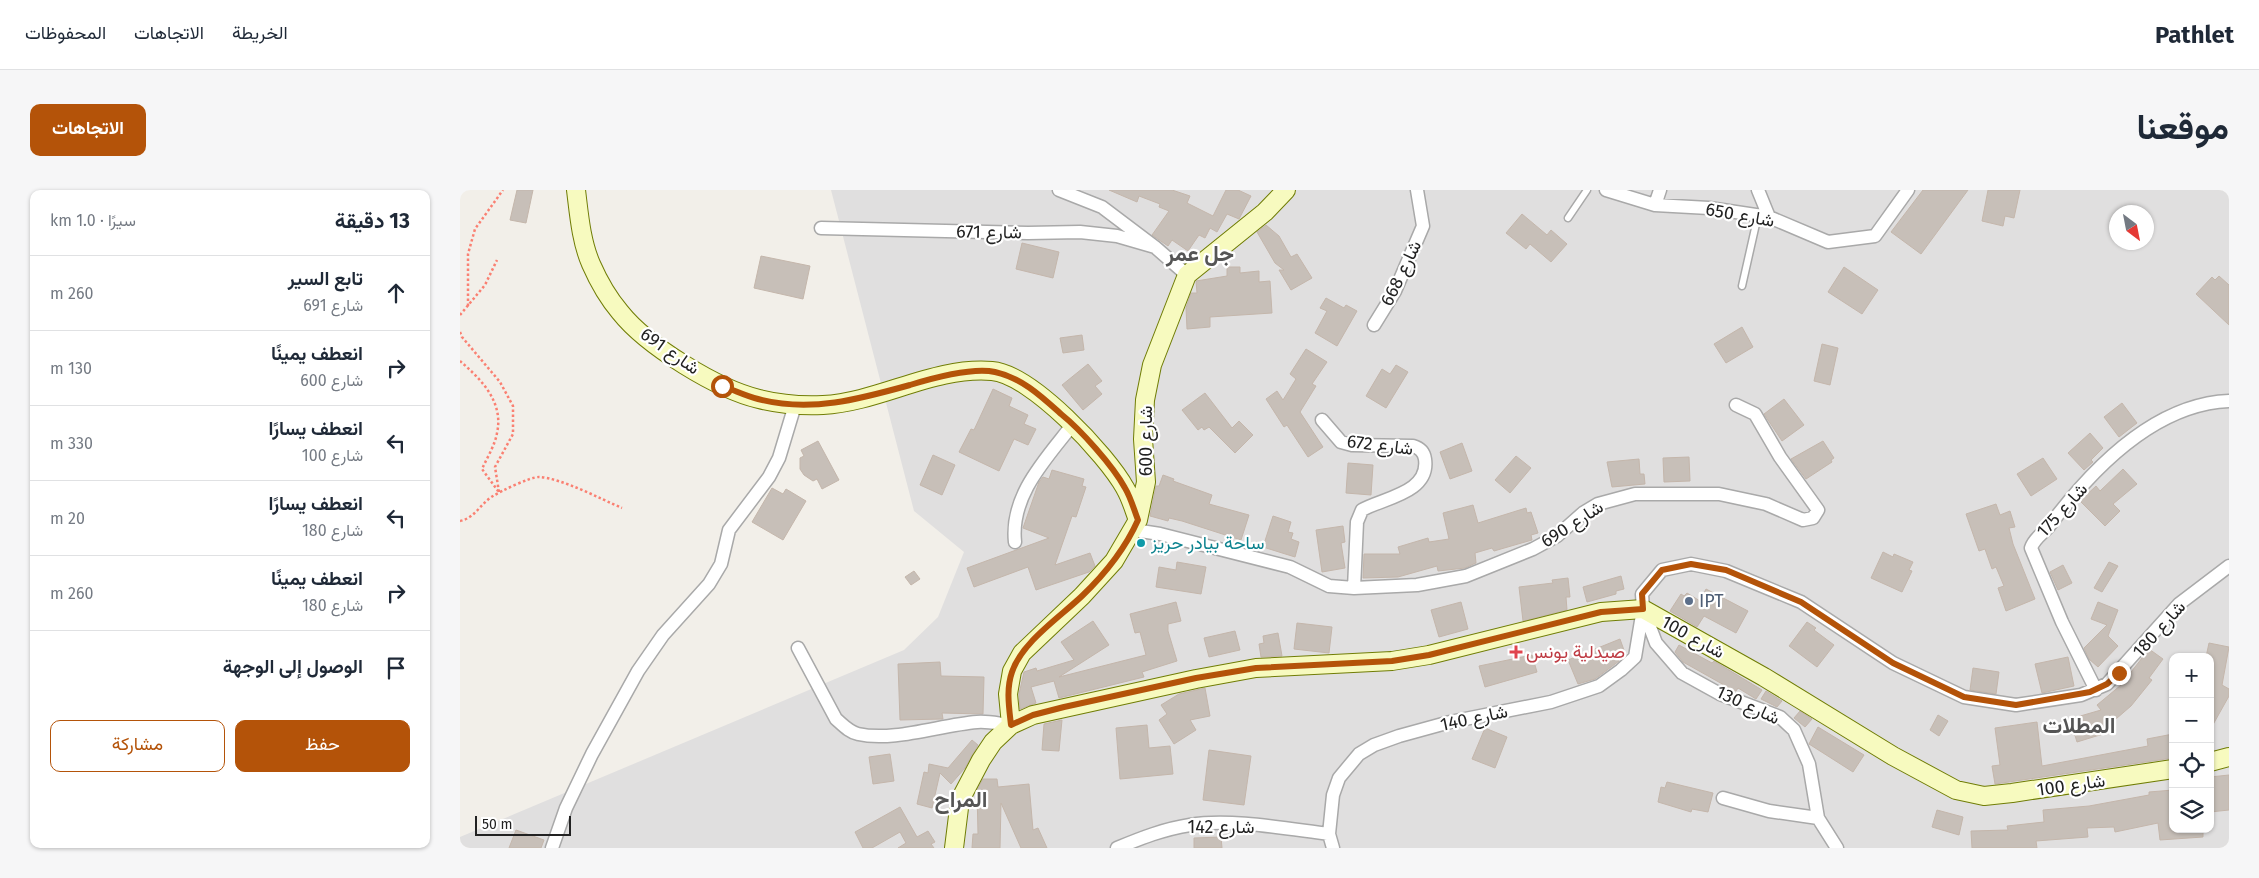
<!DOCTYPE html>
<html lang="ar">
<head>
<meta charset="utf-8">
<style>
  body { margin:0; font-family:"Fira Sans",Vazirmatn,sans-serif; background:#f6f6f7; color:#1f2937; direction:rtl }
  .controls { position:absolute; right:15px; bottom:15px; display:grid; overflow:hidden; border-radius:10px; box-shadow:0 1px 4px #0004 }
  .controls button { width:45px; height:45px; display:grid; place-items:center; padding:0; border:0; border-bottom:1px solid #e0e1e3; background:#fff; color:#1f2937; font:25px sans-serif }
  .compass { position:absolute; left:1649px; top:15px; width:45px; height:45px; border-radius:50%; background:#fff; box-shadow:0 1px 4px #0004; rotate:148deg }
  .scale { position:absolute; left:15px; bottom:12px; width:96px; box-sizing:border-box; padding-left:5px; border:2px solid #222; border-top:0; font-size:14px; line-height:18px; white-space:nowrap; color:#222; -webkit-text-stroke:4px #fff; paint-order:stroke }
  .stop { position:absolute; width:15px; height:15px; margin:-11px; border:4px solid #b45309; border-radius:50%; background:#fff }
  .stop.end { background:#b45309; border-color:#fff; box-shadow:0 1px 5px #0008 }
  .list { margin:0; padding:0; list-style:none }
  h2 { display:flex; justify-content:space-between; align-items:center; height:65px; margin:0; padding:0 20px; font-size:21px }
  h2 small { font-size:16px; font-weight:400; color:#747a83 }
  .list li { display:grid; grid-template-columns:32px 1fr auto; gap:15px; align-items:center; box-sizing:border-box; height:75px; padding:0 20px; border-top:1px solid #e0e1e3 }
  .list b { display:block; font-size:19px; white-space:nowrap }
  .list p { margin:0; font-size:16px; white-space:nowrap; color:#747a83 }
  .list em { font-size:16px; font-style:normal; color:#747a83 }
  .actions { display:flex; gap:10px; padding:15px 20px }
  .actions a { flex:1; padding:11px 0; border:1px solid #b45309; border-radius:10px; text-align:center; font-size:18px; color:#b45309 }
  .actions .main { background:#b45309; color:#fff }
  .icon { flex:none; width:28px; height:28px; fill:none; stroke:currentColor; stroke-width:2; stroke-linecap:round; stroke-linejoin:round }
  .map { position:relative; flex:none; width:1769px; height:658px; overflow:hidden; direction:ltr; border-radius:10px }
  header { display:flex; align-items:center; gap:30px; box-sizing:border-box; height:70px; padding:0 25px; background:#fff; border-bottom:1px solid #e0e1e3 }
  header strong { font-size:24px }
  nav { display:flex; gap:28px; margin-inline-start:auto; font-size:18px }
  .intro { display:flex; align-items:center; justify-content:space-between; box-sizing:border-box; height:120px; padding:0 30px }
  h1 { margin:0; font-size:35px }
  .button { padding:12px 22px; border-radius:10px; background:#b45309; color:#fff; font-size:18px; font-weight:700 }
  main { display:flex; gap:30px; padding:0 30px }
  aside { flex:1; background:#fff; border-radius:10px; box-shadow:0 1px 4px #0004 }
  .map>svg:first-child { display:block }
  .residential { fill:#e0dfdf; fill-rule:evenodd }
  .building { fill:#c7bfb8; stroke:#c4b6ab }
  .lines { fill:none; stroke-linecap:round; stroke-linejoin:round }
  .lane-casing { stroke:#a9a9a9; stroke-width:9 }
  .street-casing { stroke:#a9a9a9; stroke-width:15 }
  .secondary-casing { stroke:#707d05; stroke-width:20 }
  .path { stroke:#fa8072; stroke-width:2.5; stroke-dasharray:2.5 2.5; stroke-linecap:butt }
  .lane { stroke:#fff; stroke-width:6 }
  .street { stroke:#fff; stroke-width:12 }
  .secondary { stroke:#f7fabf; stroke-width:18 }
  .route { stroke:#b45309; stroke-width:6 }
  .culture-dot { fill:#0f9aa8; stroke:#fff; stroke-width:2 }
  .service-dot { fill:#5c6f8a; stroke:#fff; stroke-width:2 }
  .health-dot { fill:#e0444e; stroke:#fff; stroke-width:2 }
  .labels { text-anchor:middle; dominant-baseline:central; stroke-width:4.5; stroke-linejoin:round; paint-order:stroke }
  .street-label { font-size:18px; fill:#222; stroke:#fff }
  .culture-label { font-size:18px; fill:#0d838f; stroke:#fff; text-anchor:start }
  .service-label { font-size:18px; fill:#4e5e75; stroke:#fff; text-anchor:start }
  .health-label { font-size:18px; fill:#be3a42; stroke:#fff; text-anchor:start }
  .district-label { font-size:22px; font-weight:bold; fill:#555; stroke:#fff }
</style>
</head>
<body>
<header>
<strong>Pathlet</strong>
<nav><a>الخريطة</a><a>الاتجاهات</a><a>المحفوظات</a></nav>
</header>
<div class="intro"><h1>موقعنا</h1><a class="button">الاتجاهات</a></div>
<main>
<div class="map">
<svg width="1769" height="658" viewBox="0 0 1769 658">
  <rect width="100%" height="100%" fill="#f2efe9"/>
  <path class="residential" d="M371,0H1769V658H0V647L444,460L478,427L504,362L454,321ZM1656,22H1686V52H1656ZM1713,467H1750V639H1713Z"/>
  <path class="building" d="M57,0H73L66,33L50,30Z
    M649,0H712L730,6L727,13L753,26L766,0H778L791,6L779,29L767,24L757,42L750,38L745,48L739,45L728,61L712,50L708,56L692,45L709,21L699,17L700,14L679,6L677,12Z
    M1463,0H1508L1461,64L1431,42Z
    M1528,0H1560L1554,28L1545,26L1543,36L1522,31Z
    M1062,24L1087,45L1091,40L1107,54L1091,72L1070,54L1066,59L1046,43Z
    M806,35L819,46L831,67L837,64L852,88L831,100L819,80H824L815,73L797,42Z
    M562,53L599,62L593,88L556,79Z
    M301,66L350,76L343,109L294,98Z
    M767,77H780V83L799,81V92L810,91L812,123L750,127V137L727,139L726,118L731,103H737L736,91L767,86Z
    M1384,77L1418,100L1402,124L1368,102Z
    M1759,86L1769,95V135L1736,104L1752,87L1755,90Z
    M866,108L884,118L886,115L897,121L877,156L855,143L867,121L860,118Z
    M1282,137L1293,157L1266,173L1254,154Z
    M622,145L624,160L603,163L600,148Z
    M1362,154L1378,158L1370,195L1354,191Z
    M846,159L867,172L852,194L856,196L840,222L863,257L848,267L827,235L824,237L806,209L817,201L823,210L836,189L830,184Z
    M628,174L642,191L635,196L642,204L623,220L602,195Z
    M936,175L948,182L926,218L906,206L922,179L930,184Z
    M533,199L552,208L549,216L568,225L564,234L576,239L568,255L554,249L539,281L499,262L511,239L514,240Z
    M745,203L772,238L779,231L793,245L775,263L749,237L744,240L742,237L738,240L722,220Z
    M1324,209L1344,235L1322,251L1304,224Z
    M1662,213L1677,233L1659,247L1644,227Z
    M1630,243L1643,258L1631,270L1633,272L1624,280L1608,263Z
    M358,251L379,290L362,299L357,289L353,291L344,285L340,279V268L344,266L341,260Z
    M1363,251L1374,268L1371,270L1372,272L1346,289L1331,269Z
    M1002,253L1012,281L990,289L980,262Z
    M473,265L495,275L482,305L460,295Z
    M1056,266L1071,278L1050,303L1035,290Z
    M1229,267L1230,291L1204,292L1203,268Z
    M1583,268L1597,289L1571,306L1557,284Z
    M1179,269L1180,284H1184L1185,294L1152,297L1147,272Z
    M888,273L913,275L911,305L886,303Z
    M1663,279L1677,294L1653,314L1660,321L1645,336L1620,311L1636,296L1640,301Z
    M592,280L624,289L622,296L626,297L616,327L612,326L595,375L630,363L635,376L629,382L576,400L568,377L514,397L507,378L589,348L563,338L579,292L583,287L589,289Z
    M703,285L714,289L713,291L752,305L749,314L789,325L781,350L722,331L709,328L708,331L690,326L696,296H699Z
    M312,298L323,304L326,299L346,311L323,350L292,332Z
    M1536,314L1540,325L1550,321L1555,337L1549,338L1553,354L1575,409L1546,421L1538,398L1544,396L1536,377L1532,379L1525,359L1519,361L1506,324Z
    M1013,315L1018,333L1066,318L1067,323L1071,322L1078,343L1071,345L1072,350L1058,354L1034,361L1032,358L1015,363L1016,373L1005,378L978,381L977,376L938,387L903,388L904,364H940L938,357L968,348L969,352L989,349L983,323Z
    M813,326L831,332L828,342L833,343L831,349L839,352L835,367L803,357Z
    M883,336L885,352L881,353L885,378L862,382L856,340Z
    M1423,362L1433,367L1434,364L1453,372L1449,380L1452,381L1442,402L1411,388Z
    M717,372L746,377L741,404L696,397L699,377L716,380Z
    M1649,372L1658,376L1642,402L1634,398Z
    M1603,375L1612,393L1598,400L1590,382Z
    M454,381L460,389L451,395L445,387Z
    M1161,386L1164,399L1156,401V404L1127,412L1123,397Z
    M1108,388L1110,407H1106L1107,420L1063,431L1059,397L1093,393L1092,390Z
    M1246,399L1288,421L1276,443L1244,426L1237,437L1210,421L1221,404L1224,406L1227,403L1240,411Z
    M716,412L721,431L708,434V441L717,471L682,482L684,487L599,508L594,491L571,497L576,513L560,519L559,504L564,482L576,478L577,481L614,470L601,452L633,431L649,455L599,487L686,465L680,442L675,443L670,424Z
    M1001,412L1008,439L979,447L971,420Z
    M1638,412L1658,420L1648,446L1658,456L1638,477L1629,469L1624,458L1647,435L1631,429Z
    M1347,432L1356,438L1354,440L1374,455L1357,477L1329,456Z
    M837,433L872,437L869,463L834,459Z
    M775,441L780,460L749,467L744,448Z
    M818,443L822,466L801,467L799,454L804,453L803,446Z
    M1160,449L1165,463L1157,466L1159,471L1135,489L1118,494L1108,470Z
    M1749,453L1769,457L1762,495L1769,499V506L1750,540V467H1746Z
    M1219,455L1252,473L1254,471L1302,500L1296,509L1278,498L1276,501L1273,500L1223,472L1215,462Z
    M1689,459L1703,469L1689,488L1692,490L1671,516L1642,541L1643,544L1617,552L1610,529L1641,520L1637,515L1661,495Z
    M1072,465L1077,482L1025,497L1019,476Z
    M1608,467L1614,496L1582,503L1575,474Z
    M480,472L481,486L524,487L523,524L482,523L483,529L440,530L438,474Z
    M1513,478L1539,482L1536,504L1510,500Z
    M745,498L750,526L730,530L736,540L714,554L699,530L707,524L701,515L719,504Z
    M1306,501L1322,511L1317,517L1301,509Z
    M1340,521L1352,529L1345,537L1334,528Z
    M1478,525L1488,531L1479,546L1470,540Z
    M602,530L599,561L582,560L584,534Z
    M1577,532L1582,576L1688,556L1687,549L1713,544V568L1535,594L1532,576L1540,575L1535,538Z
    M687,535L689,558L710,556L713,584L660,589L656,538Z
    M1358,537L1404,565L1393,582L1349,554Z
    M1025,538L1047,547L1035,578L1012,569Z
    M512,550L518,555L505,578L491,594L480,583L472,618L457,614L464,582L468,583L469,574L488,578Z
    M749,560L791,566L784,615L743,610Z
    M430,564L434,591L413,594L409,567Z
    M1769,585V620L1750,622V587Z
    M523,589H537L538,597L569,594L573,640L578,638L587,658H561L541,613L540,658H512L513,644H518L517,600Z
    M1207,592L1253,603L1248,622L1232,619L1231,622L1198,612L1201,597L1205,598Z
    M1713,600V639H1743V647L1700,650L1698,633L1655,642L1654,637L1627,638L1628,647L1576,651L1577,658H1512L1511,641L1548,640L1547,636L1584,632L1583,620L1629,616L1689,605V602Z
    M440,617L457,647L468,641L475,652L471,654L474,658H438L446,653L440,642L412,658H403L395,642Z
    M1477,620L1503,627L1499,645L1472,637Z
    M56,640L84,650L81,658H49Z
    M761,647L762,658H734V648Z"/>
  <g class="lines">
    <defs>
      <path id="lane" d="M1108,28L1127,0
        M1282,96L1298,25"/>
      <path id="street" d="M599,0L642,17L695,57L727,85
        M1146,0L1195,15L1249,18L1309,27L1368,52L1415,46L1448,0
        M1298,0L1309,27
        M1195,15L1200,0
        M361,38L568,43L620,42L657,46L695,57
        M914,135L935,101L963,36L957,0
        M862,230L881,252L892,255L953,256C960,258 964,262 965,269C970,303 923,308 902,320L897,332L894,398
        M674,340L700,344L830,377L869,396L894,398L957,395L1006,386L1073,359L1097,346L1123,323L1138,314L1175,304H1259L1306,314L1343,330L1353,328L1358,320L1320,267L1295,224L1276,215
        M555,352C550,305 586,269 613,234
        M1183,419L1196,453L1222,483L1260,504L1320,527L1334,540L1349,574L1358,628L1377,658
        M338,458L376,529C383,535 389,542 398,544C433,552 480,535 517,532C528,531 540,534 551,535
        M1636,500L1602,432L1571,358C1574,348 1584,343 1590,335C1632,279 1695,214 1769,211
        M1263,608L1309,621L1358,628
        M92,658L106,618L132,564L178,481L203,445L249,394L261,374L269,340L309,287L319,268L335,215
        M657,658C681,648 704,639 730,635C770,628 828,639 869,644
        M873,658L869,644L873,605L879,588L899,564L914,555L939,546L990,532L1091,512L1139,496L1161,480L1175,467L1183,419L1182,404L1202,380L1231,374L1266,381L1341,412L1433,473L1504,507L1556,515L1621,505L1647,494L1719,414L1769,376"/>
      <path id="secondary" d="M116,0C119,24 121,51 131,74C138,90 149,109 160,122C187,156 257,199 299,209C319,214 342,216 363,215C420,212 474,176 532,181C571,184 647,265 665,298C671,308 674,320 678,330
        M551,535L548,504L552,481L562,463L622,406L654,371L678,330L686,292L683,249L685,210L692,175L727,85L805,22L826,0
        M1750,572L1769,567
        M494,658L500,610L521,570L533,552L551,535L573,525L736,489L796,478L932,471L969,465L1141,422L1183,419L1304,487L1433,566L1496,600L1524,606L1552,603L1713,579"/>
    </defs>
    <use href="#lane" class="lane-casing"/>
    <use href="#street" class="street-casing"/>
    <use href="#secondary" class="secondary-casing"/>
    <path class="path" d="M8,116V64L15,39L43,0
      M0,125L25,95L37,70
      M0,142L2,147L40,192L53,216V244L35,277L39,302
      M0,171C21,189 44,212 37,243C35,255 27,268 22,279L38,301
      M0,331C15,328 20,314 33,306C41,301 70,287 79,287C101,288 141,309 162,318"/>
    <use href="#lane" class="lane"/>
    <use href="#street" class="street"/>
    <use href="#secondary" class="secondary"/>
  </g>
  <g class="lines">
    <path class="route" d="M262,196C274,200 286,206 298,209C350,223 400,209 450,195C473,188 512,177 535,182C562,188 581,206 601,224C621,240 653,276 665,298C671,308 674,320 678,330C665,359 645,384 622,406C600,427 562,452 552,482C546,499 549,517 551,535L573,525L604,517L736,488L796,478L932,471L969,465L1141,422L1183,419L1182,404L1202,380L1231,374L1266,380L1341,412L1433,473L1504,507L1556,515L1630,502L1647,494L1659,483"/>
  </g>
  <circle class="culture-dot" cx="681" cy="353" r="5"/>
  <circle class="service-dot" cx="1229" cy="411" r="5"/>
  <path class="health-dot" d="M1053.5 454.5h5v5h5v5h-5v5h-5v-5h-5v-5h5z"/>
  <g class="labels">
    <g class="street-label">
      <text transform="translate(1280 25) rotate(10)">شارع 650</text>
      <text transform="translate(529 42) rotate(1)">شارع 671</text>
      <text transform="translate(941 83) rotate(-64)">شارع 668</text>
      <text transform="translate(210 161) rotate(35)">شارع 691</text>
      <text transform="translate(686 251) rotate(-90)">شارع 600</text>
      <text transform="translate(920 255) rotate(7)">شارع 672</text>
      <text transform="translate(1602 320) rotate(-48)">شارع 175</text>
      <text transform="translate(1112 334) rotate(-33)">شارع 690</text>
      <text transform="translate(1699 439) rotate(-48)">شارع 180</text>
      <text transform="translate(1233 447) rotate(29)">شارع 100</text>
      <text transform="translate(1288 515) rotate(25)">شارع 130</text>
      <text transform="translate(1014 528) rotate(-12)">شارع 140</text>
      <text transform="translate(1611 595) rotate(-8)">شارع 100</text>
      <text x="761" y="637">شارع 142</text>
    </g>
    <g class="culture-label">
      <text x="691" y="353">ساحة بيادر حريز</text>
    </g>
    <g class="service-label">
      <text x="1239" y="411">IPT</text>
    </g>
    <g class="health-label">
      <text x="1066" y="462">صيدلية يونس</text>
    </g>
    <g class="district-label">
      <text x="740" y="63">جل عمر</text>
      <text x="1619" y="535">المطلات</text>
      <text x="501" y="609">المراح</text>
    </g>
  </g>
</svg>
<div class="controls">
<button>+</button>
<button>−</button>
<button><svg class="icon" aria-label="locate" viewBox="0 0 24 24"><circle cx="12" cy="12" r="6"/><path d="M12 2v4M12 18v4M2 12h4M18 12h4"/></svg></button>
<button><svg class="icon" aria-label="layers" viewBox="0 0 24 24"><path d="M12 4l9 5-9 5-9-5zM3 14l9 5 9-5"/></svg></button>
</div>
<svg class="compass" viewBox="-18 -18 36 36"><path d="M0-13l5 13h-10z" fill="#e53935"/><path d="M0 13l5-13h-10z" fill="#747a83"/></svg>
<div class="scale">50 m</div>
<div class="stop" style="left:262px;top:196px"></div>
<div class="stop end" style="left:1659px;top:483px"></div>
</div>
<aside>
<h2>13 دقيقة<small>سيرًا · 1.0 km</small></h2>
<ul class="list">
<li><svg class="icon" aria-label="ahead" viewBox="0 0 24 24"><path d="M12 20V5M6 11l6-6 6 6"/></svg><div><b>تابع السير</b><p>شارع 691</p></div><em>260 m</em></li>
<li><svg class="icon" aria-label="right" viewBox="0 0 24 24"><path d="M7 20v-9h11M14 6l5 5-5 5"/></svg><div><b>انعطف يمينًا</b><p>شارع 600</p></div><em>130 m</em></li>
<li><svg class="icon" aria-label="left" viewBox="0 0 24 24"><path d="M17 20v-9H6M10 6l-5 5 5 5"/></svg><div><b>انعطف يسارًا</b><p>شارع 100</p></div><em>330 m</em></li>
<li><svg class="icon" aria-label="left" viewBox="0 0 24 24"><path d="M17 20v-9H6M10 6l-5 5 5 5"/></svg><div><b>انعطف يسارًا</b><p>شارع 180</p></div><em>20 m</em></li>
<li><svg class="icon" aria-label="right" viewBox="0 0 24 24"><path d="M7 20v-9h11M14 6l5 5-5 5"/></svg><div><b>انعطف يمينًا</b><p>شارع 180</p></div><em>260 m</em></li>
<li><svg class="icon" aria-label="arrive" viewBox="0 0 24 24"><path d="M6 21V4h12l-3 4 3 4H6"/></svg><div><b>الوصول إلى الوجهة</b></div></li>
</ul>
<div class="actions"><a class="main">حفظ</a><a>مشاركة</a></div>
</aside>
</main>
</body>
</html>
